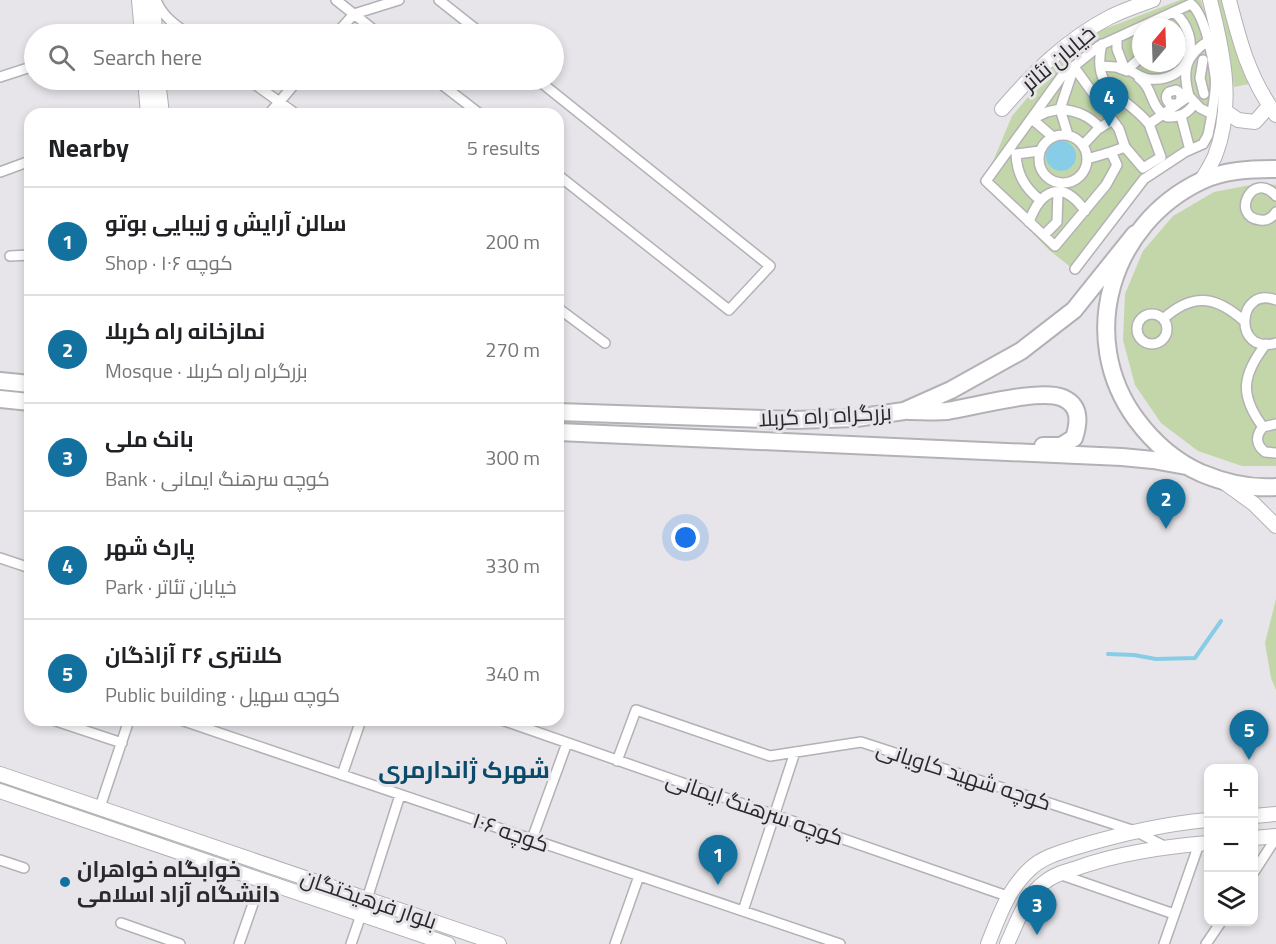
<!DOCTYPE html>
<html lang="en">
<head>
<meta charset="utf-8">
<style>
  body { margin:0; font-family:"Titillium Web",Cairo,sans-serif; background:#f6f6f6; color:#202124 }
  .controls { position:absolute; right:18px; bottom:18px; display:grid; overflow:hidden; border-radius:12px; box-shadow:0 3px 9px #0003 }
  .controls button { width:54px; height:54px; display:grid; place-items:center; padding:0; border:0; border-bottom:2px solid #e0e0e0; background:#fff; color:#202124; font:30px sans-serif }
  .compass { position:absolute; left:1132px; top:18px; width:54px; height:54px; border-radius:50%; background:#fff; box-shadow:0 3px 9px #0003; rotate:19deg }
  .you { position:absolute; left:686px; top:538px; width:21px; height:21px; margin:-15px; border:4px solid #fff; border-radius:50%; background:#1a73e8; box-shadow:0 0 0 9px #1a73e833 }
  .badge { display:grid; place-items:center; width:39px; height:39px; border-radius:50%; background:#12719f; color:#fff; font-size:20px; font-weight:700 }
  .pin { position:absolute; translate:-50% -50px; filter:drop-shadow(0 2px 3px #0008) }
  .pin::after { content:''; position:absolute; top:32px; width:21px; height:18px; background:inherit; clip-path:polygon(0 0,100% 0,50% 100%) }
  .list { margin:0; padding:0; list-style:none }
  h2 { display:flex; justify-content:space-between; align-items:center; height:78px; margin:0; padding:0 24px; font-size:26px }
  h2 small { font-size:20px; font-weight:400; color:#757577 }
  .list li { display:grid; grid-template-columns:39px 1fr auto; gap:18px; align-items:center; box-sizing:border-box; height:108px; padding:0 24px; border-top:2px solid #e0e0e0 }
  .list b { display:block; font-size:22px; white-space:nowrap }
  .list p { margin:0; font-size:20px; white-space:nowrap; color:#757577 }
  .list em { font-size:20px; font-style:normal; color:#757577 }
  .icon { flex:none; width:33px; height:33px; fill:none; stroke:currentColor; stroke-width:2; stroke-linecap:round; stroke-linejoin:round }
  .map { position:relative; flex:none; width:1276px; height:944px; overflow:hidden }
  .search { position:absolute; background:#fff; box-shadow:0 3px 9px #0003; left:24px; top:24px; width:540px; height:66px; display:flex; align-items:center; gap:15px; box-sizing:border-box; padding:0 21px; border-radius:33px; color:#757577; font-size:22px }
  .panel { position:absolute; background:#fff; box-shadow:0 3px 9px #0003; left:24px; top:108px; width:540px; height:618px; border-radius:18px }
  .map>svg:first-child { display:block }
  .green { fill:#c2d6a9; fill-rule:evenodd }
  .water { fill:#87cde7 }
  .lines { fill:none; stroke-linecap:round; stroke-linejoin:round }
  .stream { stroke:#87cde7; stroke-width:4 }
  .street-casing { stroke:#b3b1b5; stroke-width:12 }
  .secondary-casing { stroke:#b3b1b5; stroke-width:16 }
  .highway-casing { stroke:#b3b1b5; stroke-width:20 }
  .street { stroke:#fff; stroke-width:9 }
  .secondary { stroke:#fff; stroke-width:14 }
  .highway { stroke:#fff; stroke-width:16 }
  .poi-dot { fill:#12719f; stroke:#e7e5e9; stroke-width:2 }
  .labels { text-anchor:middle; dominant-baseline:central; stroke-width:6; stroke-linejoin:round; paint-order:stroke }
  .street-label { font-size:22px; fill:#2a292b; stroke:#e7e5e9 }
  .poi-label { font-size:22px; font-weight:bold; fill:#2a292b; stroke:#e7e5e9; text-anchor:start }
  .neighbourhood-label { font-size:24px; font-weight:bold; fill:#0a4a6a; stroke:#e7e5e9 }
</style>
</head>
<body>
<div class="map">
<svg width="1276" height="944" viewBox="0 0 1276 944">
  <rect width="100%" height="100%" fill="#e7e5e9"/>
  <path class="green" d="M1180,0H1201L1218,59L1221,98L1218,117L1204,138L1193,148L1140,177L1073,269L1049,250L984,183L1012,116L1055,65L1089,35ZM1141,27H1177V63H1141Z
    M1217,0H1222L1249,84L1234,87L1225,31Z
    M1261,183L1276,185V466H1242L1198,451L1161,423L1135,385L1123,340L1125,294L1143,251L1173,216L1214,192Z
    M1276,599V690L1271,678L1265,643Z
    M0,781L169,838L165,841L0,785Z"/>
  <path class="water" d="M1046 156a15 15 0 1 1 30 0a15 15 0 1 1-30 0Z"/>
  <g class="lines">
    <path class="stream" d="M1108,654L1134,655L1156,659L1195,658L1221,621"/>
    <defs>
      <path id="street" d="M156,0C162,16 175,25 188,34
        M336,0L379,34
        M439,0L482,34
        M1191,4C1205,15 1213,58 1215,76C1217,88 1213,102 1212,114L1200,108L1189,96L1149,124L1161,157L1143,168L1125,147L1111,152L1117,165L1106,185L1055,246L986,181L1062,76L1099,46Z
        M336,34L354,14L399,0
        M1117,38V49L1124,67C1132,71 1140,78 1149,79C1191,83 1204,38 1174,12
        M1102,44C1090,92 1126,95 1149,124
        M1177,51L1190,53
        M1203,60L1200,78L1204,94
        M1100,66L1116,67L1127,71
        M1128,69L1141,57
        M0,77L34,66
        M1139,78C1154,89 1149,106 1167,117C1181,117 1187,114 1195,103
        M249,80L296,114
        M436,80L480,114
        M538,80L770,266L729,310L558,175
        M1189,96C1182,71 1185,56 1208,41
        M1177,104H1170C1166,100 1165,96 1169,92L1176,90C1182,93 1182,98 1179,103
        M269,114L298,80
        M1181,116L1190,150
        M1039 159a24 24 0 1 1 48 0a24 24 0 1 1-48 0Z
        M1068,135L1060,109C1076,111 1089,115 1100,128L1112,120
        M1053,137L1032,119L1047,112L1060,109L1074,67L1119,129L1125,147
        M1083,145L1100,127
        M1040,151L1016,154C1017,174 1024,187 1040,200
        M1087,159L1111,152
        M0,172L30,161
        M1276,196C1252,169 1230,217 1260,220C1267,221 1272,218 1276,212
        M1029,222C1041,189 1063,179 1085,211
        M1044,235L1057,222L1058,192
        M10,256L30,255
        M1075,269L1144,179L1185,152L1203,144L1208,135L1212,114
        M1276,300C1236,285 1233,356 1276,343
        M558,308L605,343
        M1137 329a15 15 0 1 1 30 0a15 15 0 1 1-30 0Z
        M1163,319C1193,292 1216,296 1244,321
        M1276,424L1263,427C1255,436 1256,445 1265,452L1276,453
        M1263,427C1239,395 1242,375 1266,344
        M0,558L30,568
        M53,720L122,743
        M181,720L840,944
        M502,720L1007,896
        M617,761L636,710L770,756L861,742L1135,831L1166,847
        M342,775L361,720
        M100,807L129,720
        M532,839L567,743
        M0,860L24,868
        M1254,872L1276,838
        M1059,874L1174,914
        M367,899L400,795
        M743,911L795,752
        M121,923L180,944
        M239,944L254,901
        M351,944L361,915
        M615,944L639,876
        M1164,944L1199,844
        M1206,944L1221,922"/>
      <path id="secondary" d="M139,0L142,34
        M153,0L155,34
        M1229,0C1240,43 1249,78 1276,115
        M145,80L148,114
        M158,80L162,114
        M1002,109C1033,73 1067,39 1110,17C1124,10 1139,5 1153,0
        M1225,111L1238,120L1255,122L1269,106
        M1201,181C1206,173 1211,165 1215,156C1235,105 1223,51 1210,0
        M1225,483L1254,504L1276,526
        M0,774L499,944
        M0,791L448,944
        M1254,816L1276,814
        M1254,838L1276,836
        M988,944C999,916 1008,889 1031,868C1043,857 1061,852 1077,847C1120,834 1163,824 1208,820
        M1007,944C1017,923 1025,896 1045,882C1053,875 1064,872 1074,869C1118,853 1163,847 1208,843"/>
      <path id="highway" d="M1276,169C1251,169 1224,170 1201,181C1111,224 1076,337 1136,419C1153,442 1174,461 1201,473C1225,483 1250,489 1276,487
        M0,381L30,384
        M0,399L30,402
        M909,411C922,411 935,412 947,411C974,407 1040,388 1063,398C1081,406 1079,423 1074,438L1061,446H1043
        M558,412L794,420L856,418L904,411L951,390L1021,351L1074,310L1135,234
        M558,432L1122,457L1153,460L1186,466"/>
    </defs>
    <use href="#street" class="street-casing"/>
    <use href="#secondary" class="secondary-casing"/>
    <use href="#highway" class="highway-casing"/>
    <use href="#street" class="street"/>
    <use href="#secondary" class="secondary"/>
    <use href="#highway" class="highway"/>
  </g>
  <circle class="poi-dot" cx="65" cy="882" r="6"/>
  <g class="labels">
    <g class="street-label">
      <text transform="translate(1058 58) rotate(-40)">خیابان تئاتر</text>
      <text transform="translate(825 415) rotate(-3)">بزرگراه راه کربلا</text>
      <text transform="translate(964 775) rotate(18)">کوچه شهید کاویانی</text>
      <text transform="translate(755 808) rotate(19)">کوچه سرهنگ ایمانی</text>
      <text transform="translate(511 832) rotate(19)">کوچه ۱۰۶</text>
      <text transform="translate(369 899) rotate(19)">بلوار فرهیختگان</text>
    </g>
    <g class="poi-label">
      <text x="77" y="869">خوابگاه خواهران<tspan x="77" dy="25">دانشگاه آزاد اسلامی</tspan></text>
    </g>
    <g class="neighbourhood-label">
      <text x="464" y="769">شهرک ژاندارمری</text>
    </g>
  </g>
</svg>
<div class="controls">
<button>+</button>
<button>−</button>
<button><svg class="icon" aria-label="layers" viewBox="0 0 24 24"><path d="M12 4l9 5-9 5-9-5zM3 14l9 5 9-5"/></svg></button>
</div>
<svg class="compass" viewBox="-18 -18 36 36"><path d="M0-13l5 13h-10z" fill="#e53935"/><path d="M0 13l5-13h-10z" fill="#757577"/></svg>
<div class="you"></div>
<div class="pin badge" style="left:718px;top:885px">1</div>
<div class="pin badge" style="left:1166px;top:529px">2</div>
<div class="pin badge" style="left:1037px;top:935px">3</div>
<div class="pin badge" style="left:1109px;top:127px">4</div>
<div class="pin badge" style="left:1249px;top:760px">5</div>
<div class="search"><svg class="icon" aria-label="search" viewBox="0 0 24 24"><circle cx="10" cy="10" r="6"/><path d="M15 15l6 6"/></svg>Search here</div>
<section class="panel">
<h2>Nearby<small>5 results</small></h2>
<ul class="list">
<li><span class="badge">1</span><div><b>سالن آرایش و زیبایی بوتو</b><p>Shop · کوچه ۱۰۶</p></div><em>200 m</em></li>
<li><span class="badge">2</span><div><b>نمازخانه راه کربلا</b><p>Mosque · بزرگراه راه کربلا</p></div><em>270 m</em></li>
<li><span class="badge">3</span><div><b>بانک ملی</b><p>Bank · کوچه سرهنگ ایمانی</p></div><em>300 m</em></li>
<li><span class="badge">4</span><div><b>پارک شهر</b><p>Park · خیابان تئاتر</p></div><em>330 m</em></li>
<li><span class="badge">5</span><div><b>کلانتری ۲۶ آزاذگان</b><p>Public building · کوچه سهیل</p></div><em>340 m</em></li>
</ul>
</section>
</div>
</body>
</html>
